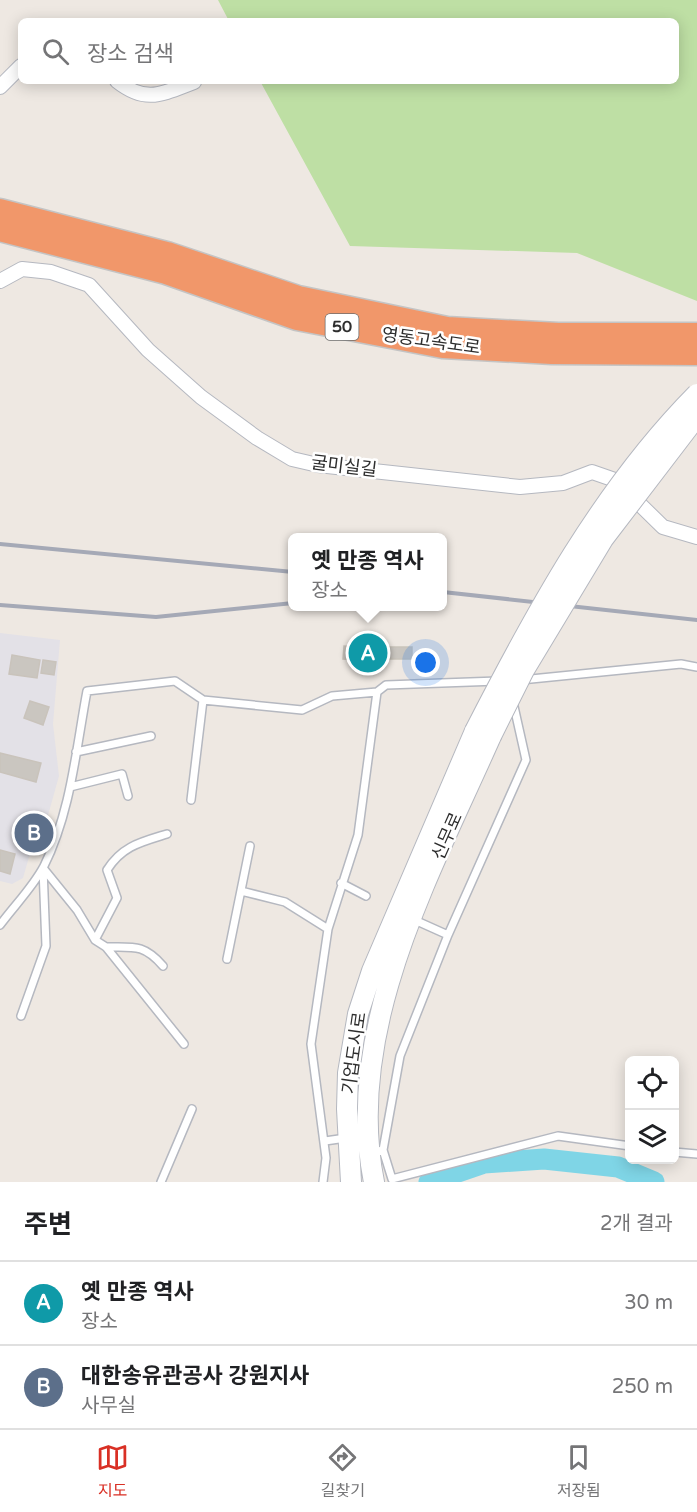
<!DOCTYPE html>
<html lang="ko">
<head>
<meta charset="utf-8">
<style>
  body { margin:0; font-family:"Varela Round","Noto Sans KR",sans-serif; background:#f6f6f6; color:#202124 }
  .controls { position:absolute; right:18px; bottom:18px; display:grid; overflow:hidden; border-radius:9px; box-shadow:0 3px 15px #0003 }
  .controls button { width:54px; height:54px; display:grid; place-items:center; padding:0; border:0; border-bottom:2px solid #e0e0e0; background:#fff; color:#202124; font:30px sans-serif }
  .you { position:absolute; left:426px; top:663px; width:21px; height:21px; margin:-15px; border:4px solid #fff; border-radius:50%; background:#1a73e8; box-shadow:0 0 0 9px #1a73e833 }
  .badge { display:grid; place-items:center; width:39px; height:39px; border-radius:50%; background:#d93025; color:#fff; font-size:20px; font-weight:700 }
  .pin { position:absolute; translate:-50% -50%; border:3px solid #fff; box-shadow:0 2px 6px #0006 }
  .popup { position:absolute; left:288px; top:533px; width:159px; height:78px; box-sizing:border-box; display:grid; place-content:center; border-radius:9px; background:#fff; filter:drop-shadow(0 2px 4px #0005); font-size:20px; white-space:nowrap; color:#757577 }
  .popup b { font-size:22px; color:#202124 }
  .popup::after { content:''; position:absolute; left:50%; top:100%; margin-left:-12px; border:12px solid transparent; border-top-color:#fff }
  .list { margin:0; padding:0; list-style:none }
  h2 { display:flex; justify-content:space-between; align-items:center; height:78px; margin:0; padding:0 24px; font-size:26px }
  h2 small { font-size:20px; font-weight:400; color:#757577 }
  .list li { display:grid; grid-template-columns:39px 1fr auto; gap:18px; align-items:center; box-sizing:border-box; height:84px; padding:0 24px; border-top:2px solid #e0e0e0 }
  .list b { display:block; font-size:22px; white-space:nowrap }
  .list p { margin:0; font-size:20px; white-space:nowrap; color:#757577 }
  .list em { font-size:20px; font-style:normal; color:#757577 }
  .icon { flex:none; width:33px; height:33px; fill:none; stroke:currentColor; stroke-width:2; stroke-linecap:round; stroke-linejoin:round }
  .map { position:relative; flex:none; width:697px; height:1182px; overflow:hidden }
  .search { position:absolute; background:#fff; box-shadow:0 3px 15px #0003; left:18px; right:18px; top:18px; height:66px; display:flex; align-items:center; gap:15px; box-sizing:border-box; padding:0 21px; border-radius:9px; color:#757577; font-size:22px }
  .sheet { height:246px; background:#fff }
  nav { display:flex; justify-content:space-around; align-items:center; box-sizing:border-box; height:84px; border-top:2px solid #e0e0e0; background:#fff; font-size:16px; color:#757577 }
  nav a { display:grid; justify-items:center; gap:3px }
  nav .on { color:#d93025 }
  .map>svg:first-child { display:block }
  .industrial { fill:#e3e1e7 }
  .green { fill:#bedfa4 }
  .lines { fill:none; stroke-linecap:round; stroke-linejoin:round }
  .river { stroke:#7fd5e6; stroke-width:21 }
  .building { fill:#cac6c0; stroke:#c9c3bb; stroke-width:1.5 }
  .service-casing { stroke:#b5b8c0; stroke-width:10 }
  .minor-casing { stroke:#b5b8c0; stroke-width:16 }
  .secondary-casing { stroke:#b5b8c0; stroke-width:22 }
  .motorway-casing { stroke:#c4c4c4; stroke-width:27 }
  .service { stroke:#fff; stroke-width:7 }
  .minor { stroke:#fff; stroke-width:14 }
  .secondary { stroke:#fff; stroke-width:20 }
  .motorway { stroke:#f1976a; stroke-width:24 }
  .rail { stroke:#a5a9b6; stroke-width:4 }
  .secondary-bridge-casing { stroke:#b5b8c0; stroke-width:22; stroke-linecap:butt }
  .secondary-bridge { stroke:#fff; stroke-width:20 }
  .labels { text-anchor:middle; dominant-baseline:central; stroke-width:5; stroke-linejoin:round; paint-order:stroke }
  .shield { fill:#fff; stroke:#6d6d6d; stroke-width:1.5 }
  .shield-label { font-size:16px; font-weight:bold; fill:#2e2e2e }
  .street-label { font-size:18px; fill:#2e2e2e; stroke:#fff }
</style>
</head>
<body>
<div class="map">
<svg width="697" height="1182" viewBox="0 0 697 1182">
  <rect width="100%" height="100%" fill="#eee8e2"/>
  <path class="industrial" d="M0,633L60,640L53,724L59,776L38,851L29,857L23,878L12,884L0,881Z"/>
  <path class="green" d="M218,0H697V301L577,253L350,246L260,81H676V21H229Z"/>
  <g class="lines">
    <path class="river" d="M429,1182L484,1163L544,1159L618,1167L654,1182"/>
  </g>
  <path class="building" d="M361,643L379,645L377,661L343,659L344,646L361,647Z
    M388,647H412V659H388Z
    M12,655L40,660L37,678L9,674Z
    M43,660L56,662L54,675L41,673Z
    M30,701L49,707L43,725L24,718Z
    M0,753L41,763L36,782L0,772Z
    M29,816L44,819L37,850L22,846Z
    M0,850L15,854L10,874L0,871Z"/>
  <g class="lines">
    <defs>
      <path id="service" d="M521,680L681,664L697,667
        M203,700L302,710L332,696L377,692L386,685L498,681
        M76,752L151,736
        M70,787L122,774L128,796
        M43,868L77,910L95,940L106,947L184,1044
        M341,883L366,896
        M241,891L285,902L328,929
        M419,922L448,935
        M0,925C14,906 33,887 44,866C71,812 76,749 87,691L175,681L203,700L191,800
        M95,940L117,898L107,870C122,846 141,842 167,834
        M106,947C134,947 144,944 163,966
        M227,959L250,846
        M21,1016L46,946L43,868
        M325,1141L346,1138
        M383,1150L392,1179L558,1136L630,1146
        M374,1152L383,1150L400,1056L448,935L526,760L513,702
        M674,1152L697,1154
        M161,1182L192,1109
        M323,1182L326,1158L311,1044L328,929L358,835L377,692"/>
      <path id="minor" d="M117,81C146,104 162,94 194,82
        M0,87L21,66
        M0,281L22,269L51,272L89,285L148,350L201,397L257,438L292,459L318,465L520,487L563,483L592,472L615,480L663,527L697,537"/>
      <path id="secondary" d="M351,1182L347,1109L348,1073L358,1014L372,971L475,731
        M374,1182C343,1029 431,872 491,736"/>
      <path id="motorway" d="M0,211L167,254L298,298L447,329L558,335H697
        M0,229L166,272L297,318L443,346L552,352L697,353"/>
    </defs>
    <use href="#service" class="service-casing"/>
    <use href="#minor" class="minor-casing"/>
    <use href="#secondary" class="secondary-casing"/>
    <use href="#motorway" class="motorway-casing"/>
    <use href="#service" class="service"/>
    <use href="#minor" class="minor"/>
    <use href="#secondary" class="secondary"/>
    <use href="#motorway" class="motorway"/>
    <path class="rail" d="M0,544L293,572
      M443,592L697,620
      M0,605L156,617L293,603"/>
    <defs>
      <path id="secondary-bridge" d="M475,731C536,612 602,490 697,394
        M491,736L524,670L603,539L697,416"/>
    </defs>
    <use href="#secondary-bridge" class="secondary-bridge-casing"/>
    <use href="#secondary-bridge" class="secondary-bridge"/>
  </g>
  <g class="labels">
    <rect class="shield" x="325.5" y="314" width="33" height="26" rx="4.5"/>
    <g class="shield-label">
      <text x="342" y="327">50</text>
    </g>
    <g class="street-label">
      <text transform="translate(431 341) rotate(8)">영동고속도로</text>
      <text transform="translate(344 466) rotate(7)">굴미실길</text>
      <text transform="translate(447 836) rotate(-66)">신무로</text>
      <text transform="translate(354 1053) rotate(-82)">기업도시로</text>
    </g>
  </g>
</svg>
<div class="controls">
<button><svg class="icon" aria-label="locate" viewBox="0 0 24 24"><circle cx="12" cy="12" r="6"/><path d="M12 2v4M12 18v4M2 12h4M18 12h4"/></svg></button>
<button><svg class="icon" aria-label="layers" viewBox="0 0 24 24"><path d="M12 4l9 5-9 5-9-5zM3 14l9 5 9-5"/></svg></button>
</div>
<div class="you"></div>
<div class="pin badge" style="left:368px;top:653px;background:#0f9aa8">A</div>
<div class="popup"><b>옛 만종 역사</b>장소</div>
<div class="pin badge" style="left:34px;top:833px;background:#5c6f8a">B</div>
<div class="search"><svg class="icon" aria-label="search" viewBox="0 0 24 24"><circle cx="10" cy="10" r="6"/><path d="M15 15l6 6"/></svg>장소 검색</div>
</div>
<section class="sheet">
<h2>주변<small>2개 결과</small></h2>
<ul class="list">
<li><span class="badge" style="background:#0f9aa8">A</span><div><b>옛 만종 역사</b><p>장소</p></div><em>30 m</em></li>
<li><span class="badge" style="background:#5c6f8a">B</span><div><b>대한송유관공사 강원지사</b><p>사무실</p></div><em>250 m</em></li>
</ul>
</section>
<nav>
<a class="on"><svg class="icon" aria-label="map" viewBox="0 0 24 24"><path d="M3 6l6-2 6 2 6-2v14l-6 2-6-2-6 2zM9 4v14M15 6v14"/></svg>지도</a>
<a><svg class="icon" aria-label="directions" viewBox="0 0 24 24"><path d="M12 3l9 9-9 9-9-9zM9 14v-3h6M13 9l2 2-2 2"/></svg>길찾기</a>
<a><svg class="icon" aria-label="saved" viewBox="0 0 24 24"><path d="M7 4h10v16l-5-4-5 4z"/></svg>저장됨</a>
</nav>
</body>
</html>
